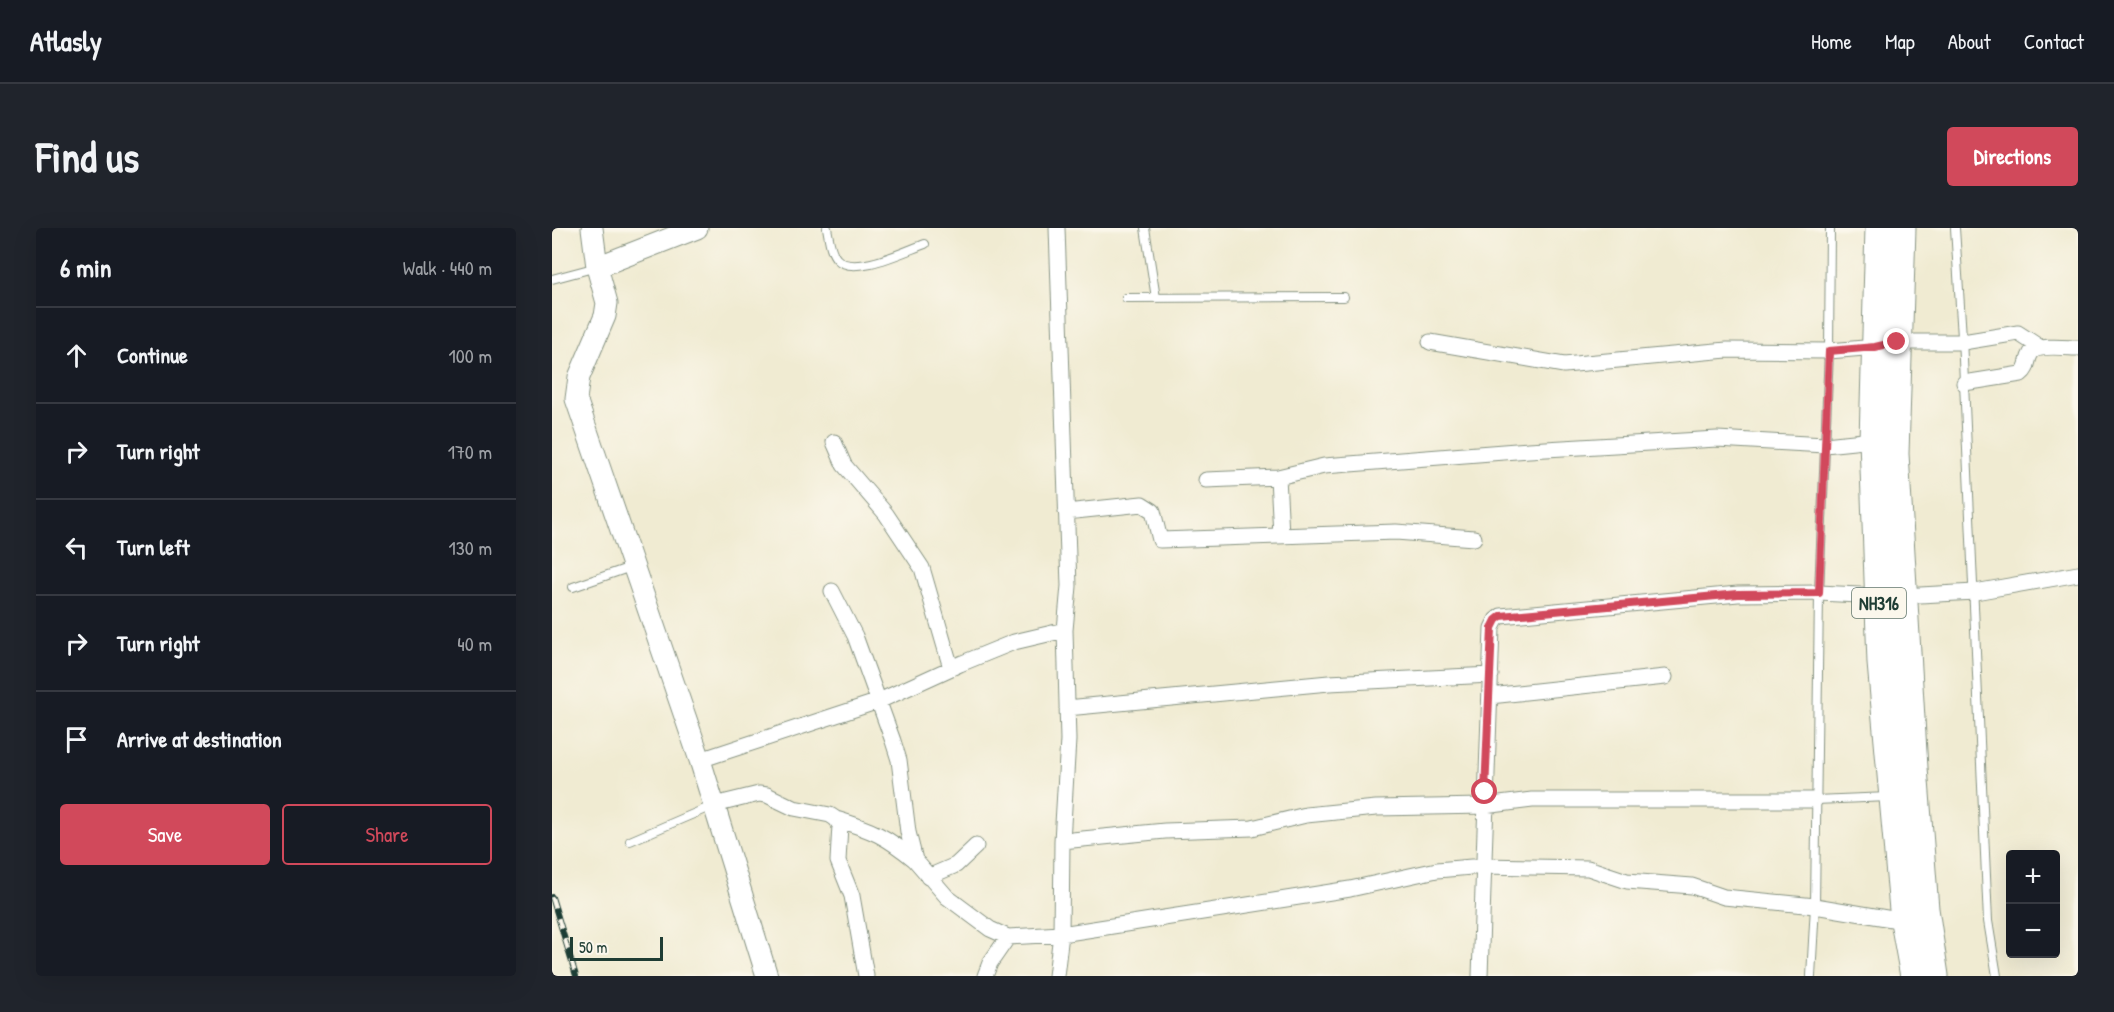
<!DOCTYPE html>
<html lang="en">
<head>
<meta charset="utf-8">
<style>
  body { margin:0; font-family:"Patrick Hand",sans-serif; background:#20242c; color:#f1f3f6 }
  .controls { position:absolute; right:18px; bottom:18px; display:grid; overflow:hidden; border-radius:6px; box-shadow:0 6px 24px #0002 }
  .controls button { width:54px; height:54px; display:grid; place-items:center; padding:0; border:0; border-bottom:2px solid #363941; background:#171b24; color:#f1f3f6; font:30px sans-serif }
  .scale { position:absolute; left:18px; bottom:15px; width:93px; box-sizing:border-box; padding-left:6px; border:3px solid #1f3d34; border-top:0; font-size:16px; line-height:21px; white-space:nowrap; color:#1f3d34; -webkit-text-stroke:4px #fbf7ec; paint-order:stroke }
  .stop { position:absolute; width:18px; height:18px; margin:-14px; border:4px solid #d1495b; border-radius:50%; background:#fff }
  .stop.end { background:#d1495b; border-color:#fff; box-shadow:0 2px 6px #0008 }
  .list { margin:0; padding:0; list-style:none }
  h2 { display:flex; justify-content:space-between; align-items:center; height:78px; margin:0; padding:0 24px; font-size:26px }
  h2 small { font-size:20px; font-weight:400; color:#9ea1a6 }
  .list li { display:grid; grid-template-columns:39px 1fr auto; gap:18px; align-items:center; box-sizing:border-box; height:96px; padding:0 24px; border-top:2px solid #363941 }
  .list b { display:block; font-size:22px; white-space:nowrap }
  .list em { font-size:20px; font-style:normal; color:#9ea1a6 }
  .actions { display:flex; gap:12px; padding:18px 24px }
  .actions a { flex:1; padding:14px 0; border:2px solid #d1495b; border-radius:6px; text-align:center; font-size:21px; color:#d1495b }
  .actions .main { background:#d1495b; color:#fff }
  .icon { flex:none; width:33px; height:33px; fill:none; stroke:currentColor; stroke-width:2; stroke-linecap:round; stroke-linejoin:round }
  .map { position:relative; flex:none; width:1526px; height:748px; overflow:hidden; border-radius:6px }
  header { display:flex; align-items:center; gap:36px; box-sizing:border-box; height:84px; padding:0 30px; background:#171b24; border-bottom:2px solid #363941 }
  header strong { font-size:28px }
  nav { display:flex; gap:33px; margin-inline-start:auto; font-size:21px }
  .intro { display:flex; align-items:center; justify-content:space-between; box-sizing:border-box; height:144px; padding:0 36px }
  h1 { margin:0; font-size:42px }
  .button { padding:15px 27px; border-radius:6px; background:#d1495b; color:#fff; font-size:21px; font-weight:700 }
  main { display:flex; gap:36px; padding:0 36px }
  aside { flex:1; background:#171b24; border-radius:6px; box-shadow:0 6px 24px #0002 }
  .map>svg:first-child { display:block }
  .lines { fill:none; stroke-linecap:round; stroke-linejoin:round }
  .lane-casing { stroke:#889483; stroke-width:10 }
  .street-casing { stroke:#889483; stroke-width:17 }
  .secondary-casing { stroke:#889483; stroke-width:23 }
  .highway-casing { stroke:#889483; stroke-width:29 }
  .lane { stroke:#fff; stroke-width:8 }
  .street { stroke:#fff; stroke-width:15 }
  .secondary { stroke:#fff; stroke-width:21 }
  .highway { stroke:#fff; stroke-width:27 }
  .rail-casing { stroke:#1f3d34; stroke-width:6 }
  .rail { stroke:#fbf7ec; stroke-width:4; stroke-dasharray:11; stroke-linecap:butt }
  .route { stroke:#d1495b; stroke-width:8 }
  .labels { text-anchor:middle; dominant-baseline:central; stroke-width:4.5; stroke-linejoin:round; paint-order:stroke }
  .shield { fill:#fbf7ec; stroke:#61756b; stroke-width:1.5 }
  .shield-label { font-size:18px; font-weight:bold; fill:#1f3d34 }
</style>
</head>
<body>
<header>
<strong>Atlasly</strong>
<nav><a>Home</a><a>Map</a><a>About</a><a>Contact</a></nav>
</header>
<div class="intro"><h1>Find us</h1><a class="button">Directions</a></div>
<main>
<aside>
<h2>6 min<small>Walk · 440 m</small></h2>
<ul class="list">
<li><svg class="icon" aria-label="ahead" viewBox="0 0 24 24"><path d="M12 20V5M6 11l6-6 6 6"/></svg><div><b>Continue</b></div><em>100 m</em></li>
<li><svg class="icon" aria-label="right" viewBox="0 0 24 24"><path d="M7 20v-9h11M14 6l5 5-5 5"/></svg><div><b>Turn right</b></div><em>170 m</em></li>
<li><svg class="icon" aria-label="left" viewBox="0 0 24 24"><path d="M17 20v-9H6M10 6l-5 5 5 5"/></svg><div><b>Turn left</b></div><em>130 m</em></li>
<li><svg class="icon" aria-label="right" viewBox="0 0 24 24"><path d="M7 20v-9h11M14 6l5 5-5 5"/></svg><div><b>Turn right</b></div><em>40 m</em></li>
<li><svg class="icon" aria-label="arrive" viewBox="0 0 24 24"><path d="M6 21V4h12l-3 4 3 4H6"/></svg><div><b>Arrive at destination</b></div></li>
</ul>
<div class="actions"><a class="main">Save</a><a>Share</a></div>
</aside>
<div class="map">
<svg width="1526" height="748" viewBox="0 0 1526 748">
  <rect width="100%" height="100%" fill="#fbf7ec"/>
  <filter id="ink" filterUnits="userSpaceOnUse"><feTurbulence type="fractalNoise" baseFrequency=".0167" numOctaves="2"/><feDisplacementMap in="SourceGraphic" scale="12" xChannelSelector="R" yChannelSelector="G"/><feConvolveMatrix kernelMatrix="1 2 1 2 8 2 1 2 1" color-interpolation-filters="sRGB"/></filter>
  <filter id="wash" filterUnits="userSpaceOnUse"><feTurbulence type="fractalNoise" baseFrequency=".008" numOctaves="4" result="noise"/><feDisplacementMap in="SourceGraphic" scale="24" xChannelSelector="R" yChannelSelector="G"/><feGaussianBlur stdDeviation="1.35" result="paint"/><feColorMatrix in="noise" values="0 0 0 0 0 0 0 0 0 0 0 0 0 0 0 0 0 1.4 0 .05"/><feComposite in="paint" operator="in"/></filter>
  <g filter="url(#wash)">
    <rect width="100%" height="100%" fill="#f0ebd2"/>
  </g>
  <g filter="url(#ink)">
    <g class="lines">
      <defs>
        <path id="lane" d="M275,0C277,9 278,24 285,31C301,49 353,23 373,16
          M593,0L604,70
          M1403,0L1410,109L1436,693L1445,748
          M0,51L45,39
          M574,70L792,69
          M21,359L79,339
          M1263,572L1337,569
          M78,613L160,578
          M1259,748L1263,678L1267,365L1277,123L1278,0"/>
        <path id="street" d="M878,114L1012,137L1175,122L1277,123L1324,119L1345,114H1411L1466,105L1489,120
          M1412,155L1469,146C1477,140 1474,133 1479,125C1485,116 1516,120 1526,120
          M282,214L292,237L334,286L370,340L399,440
          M726,249L729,307
          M654,252L726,249L772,238L977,222L1165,211L1273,217L1321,212
          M514,284L590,276L601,283L608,312L844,304L922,310
          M280,363L303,408L341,513L347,532L356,604L363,632L395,669L438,701L456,709L509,706L798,661L885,642L931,638L1036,640L1075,653L1140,658L1172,669L1263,678L1352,693
          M1350,368L1423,364L1526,346
          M938,468L1113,449
          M515,480L777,455L939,447
          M148,532L327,473L408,436L462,414L513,402
          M162,577L207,566L215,567L242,580L278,587L284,591L288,597L286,633L300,668L314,748
          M284,591C320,602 334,608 363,632
          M510,613L613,603L700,600L754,587L824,580L932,578L980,572H1263
          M376,649L404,637L424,618
          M433,748L438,735L456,709
          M504,748L509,706L510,613L516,512L513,402L517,358L505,0
          M928,748L940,400L944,392L949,388L1186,366L1267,365L1327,368"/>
        <path id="secondary" d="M40,0L45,39L55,75L53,88L27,149L24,171L148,532L215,748
          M45,39L145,0"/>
        <path id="highway" d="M1327,0L1321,212L1329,435L1352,693L1362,748
          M1350,0L1343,226L1362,540L1373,681L1383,748"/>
      </defs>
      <use href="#lane" class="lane-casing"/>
      <use href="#street" class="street-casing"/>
      <use href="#secondary" class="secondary-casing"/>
      <use href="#highway" class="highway-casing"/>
      <use href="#lane" class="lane"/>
      <use href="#street" class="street"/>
      <use href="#secondary" class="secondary"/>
      <use href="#highway" class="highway"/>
      <defs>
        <path id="rail" d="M0,669L24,748"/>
      </defs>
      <use href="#rail" class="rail-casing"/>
      <use href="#rail" class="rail"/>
    </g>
  </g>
  <g class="lines" filter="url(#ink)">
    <path class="route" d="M933,564L940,400L944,392L949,388L1186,366L1267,365L1277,123L1323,119L1345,114"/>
  </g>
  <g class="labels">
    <rect class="shield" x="1300" y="360" width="54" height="30" rx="4.5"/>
    <g class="shield-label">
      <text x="1327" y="375">NH316</text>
    </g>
  </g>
</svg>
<div class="controls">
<button>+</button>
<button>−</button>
</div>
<div class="scale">50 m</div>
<div class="stop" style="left:933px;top:564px"></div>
<div class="stop end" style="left:1345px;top:114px"></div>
</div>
</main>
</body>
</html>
